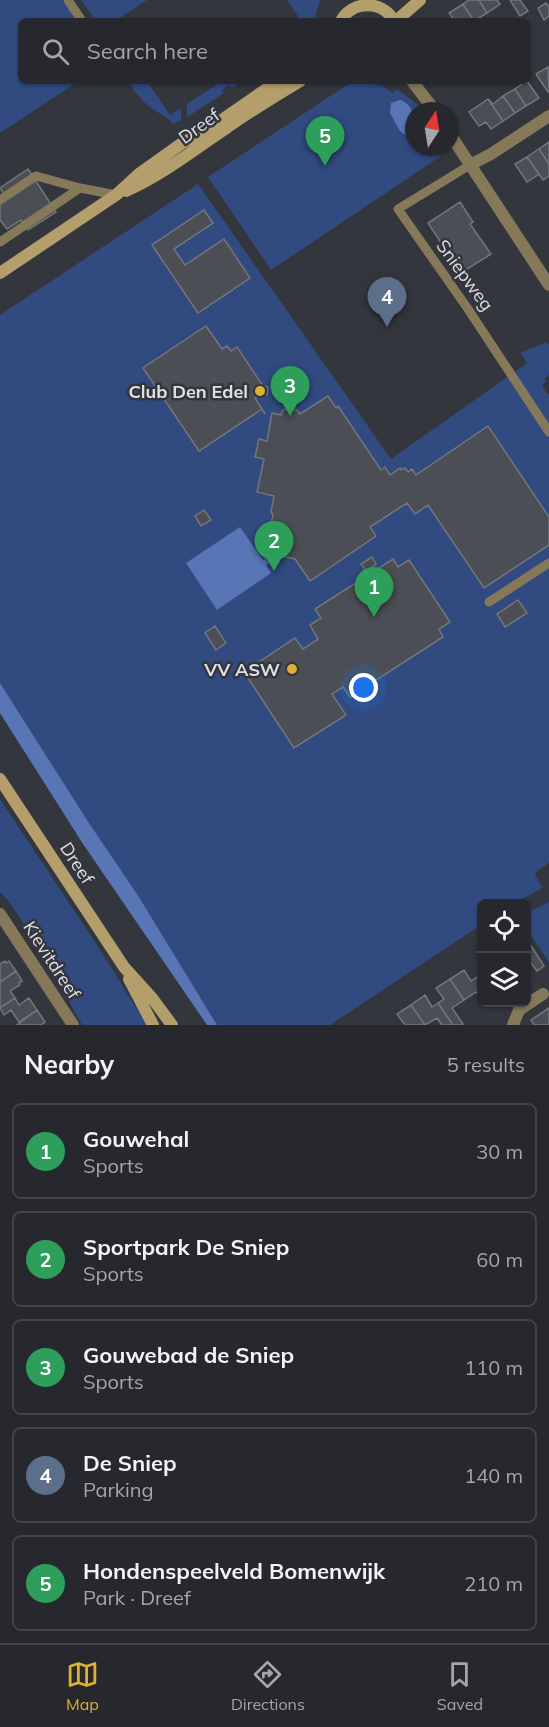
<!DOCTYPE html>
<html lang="en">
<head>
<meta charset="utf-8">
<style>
  body { margin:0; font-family:Mulish,sans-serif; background:#323439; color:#f1f3f6 }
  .controls { position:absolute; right:18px; bottom:18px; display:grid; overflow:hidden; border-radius:9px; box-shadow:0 2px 4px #0004 }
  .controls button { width:54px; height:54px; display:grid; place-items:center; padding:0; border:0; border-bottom:2px solid #424449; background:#26282d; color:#f1f3f6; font:30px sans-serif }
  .compass { position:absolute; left:405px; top:102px; width:54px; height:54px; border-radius:50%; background:#26282d; box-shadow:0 2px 4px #0004; rotate:12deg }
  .you { position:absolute; left:364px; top:688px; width:21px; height:21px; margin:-15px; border:4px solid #fff; border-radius:50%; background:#1a73e8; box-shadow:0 0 0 9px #1a73e833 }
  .badge { display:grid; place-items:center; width:39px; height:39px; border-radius:50%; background:#deb133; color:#fff; font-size:20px; font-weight:700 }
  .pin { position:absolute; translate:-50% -50px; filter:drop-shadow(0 2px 3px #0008) }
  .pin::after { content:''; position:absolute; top:32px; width:21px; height:18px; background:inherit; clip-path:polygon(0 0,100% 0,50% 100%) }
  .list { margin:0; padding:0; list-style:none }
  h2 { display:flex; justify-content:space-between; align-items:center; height:78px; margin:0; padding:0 24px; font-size:26px }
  h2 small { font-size:20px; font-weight:400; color:#a4a6aa }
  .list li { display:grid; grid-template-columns:39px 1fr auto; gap:18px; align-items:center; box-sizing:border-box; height:96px; margin:0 12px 12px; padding:0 12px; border:2px solid #424449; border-radius:9px }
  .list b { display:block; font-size:22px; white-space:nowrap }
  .list p { margin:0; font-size:20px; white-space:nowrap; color:#a4a6aa }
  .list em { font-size:20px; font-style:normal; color:#a4a6aa }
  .icon { flex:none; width:33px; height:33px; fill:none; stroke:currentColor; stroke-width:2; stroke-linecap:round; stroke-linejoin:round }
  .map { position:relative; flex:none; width:549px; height:1025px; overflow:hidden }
  .search { position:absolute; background:#26282d; box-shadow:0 2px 4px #0004; left:18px; right:18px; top:18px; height:66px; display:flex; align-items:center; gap:15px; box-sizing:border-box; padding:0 21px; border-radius:9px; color:#a4a6aa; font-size:22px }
  .sheet { height:618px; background:#26282d }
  nav { display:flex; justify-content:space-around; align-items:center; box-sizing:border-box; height:84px; border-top:2px solid #424449; background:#26282d; font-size:16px; color:#a4a6aa }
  nav a { display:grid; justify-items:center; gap:3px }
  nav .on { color:#deb133 }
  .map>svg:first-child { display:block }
  .green { fill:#314a80 }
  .water { fill:#5876b6 }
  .building { fill:#4b4e54; stroke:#73767d; stroke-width:1.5 }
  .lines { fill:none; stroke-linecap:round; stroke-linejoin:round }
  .service { stroke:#86795a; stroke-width:9 }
  .minor { stroke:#86795a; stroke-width:12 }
  .secondary { stroke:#b49f6c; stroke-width:12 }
  .poi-dot { fill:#deb133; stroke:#33363c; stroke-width:2 }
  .labels { text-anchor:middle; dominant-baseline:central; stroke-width:5; stroke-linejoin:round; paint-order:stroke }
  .street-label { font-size:18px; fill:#dfe0e4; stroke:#33363c }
  .poi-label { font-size:18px; font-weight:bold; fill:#dfe0e4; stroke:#33363c; text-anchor:end }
</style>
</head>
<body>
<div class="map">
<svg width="549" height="1025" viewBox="0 0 549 1025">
  <rect width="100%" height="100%" fill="#33363c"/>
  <path class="green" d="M0,0H63L78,21H21V81H79L0,133Z
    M81,0H147L115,21L95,20Z
    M287,0H320L314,21H301Z
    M128,81H147L170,115L181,108V120L173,124C166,116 158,113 150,107C140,100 134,90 128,81Z
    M222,81H242L232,88L229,85L222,90L224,93L187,117V104Z
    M353,81L383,86L393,93L397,89L426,111H414V147H450L441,156L271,270L208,177Z
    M198,184L391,459L527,363L520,353L547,342L549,345V375L544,379L546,382L542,385L547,394L549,393V863L537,871L535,875L543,888L514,903H482L481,925L330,1025H217L139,897L89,823L0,683V315Z
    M0,799L95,942L147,1025H82L70,1003L69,992L8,900L0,892Z
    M549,902V962L527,930L526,913Z"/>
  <path class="water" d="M400,100C418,106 414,126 414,142L400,131L390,113L391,103Z
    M240,527L263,560L266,558L267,553L272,555L271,562L266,565L271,573L217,610L186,563Z
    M0,683L89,823L139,897L217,1025H207L83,844L0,713Z"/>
  <path class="building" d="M469,0H479L487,13L474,21L463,4Z
    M479,0H497L500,4L487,13Z
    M510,0H520L528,11L520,16Z
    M546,3L549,7V16L544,20L538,8Z
    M463,4L474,21H455L449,13Z
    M548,67L549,91L548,92L536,74Z
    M527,81L539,98L526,106L515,89Z
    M515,89L526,106L515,113L503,96Z
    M503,96L515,113L503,121L488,99L493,104Z
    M488,99L503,121L491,129L486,122L479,126L469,112Z
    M549,142V164L539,149Z
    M539,149L549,164V176L543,180L527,157Z
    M527,157L539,174L527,182L515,164Z
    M28,169L56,212L28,230L21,220L7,229L0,220V204L7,199L0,188Z
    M460,202L473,222L470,224L491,254L461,273L428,223Z
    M204,210L213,223L174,249L185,265L224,239L250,278L198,313L152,245Z
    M206,326L222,349L227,346L231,351L237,347L263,386L268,387L267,395L261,394L255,398L265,414L262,409L199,451L143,368Z
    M328,396L336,408L338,406L381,470L385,467L390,475L400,468L401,470L405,468L408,472L412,469L416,475L488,426L549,517V545L484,588L428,505L415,514L407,503L370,527L376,536L310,581L295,559L266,553L273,515L271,512L274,496L257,492L264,459L255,457L259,439L267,441L272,413L281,415L282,411L287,408L297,410L300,414Z
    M204,510L211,520L201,526L195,516Z
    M372,557L376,564L366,571L361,564Z
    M393,559L398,567L409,560L450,622L439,629L443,637L350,697L343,687L332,694L346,715L294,748L244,672L295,638L303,649L318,639L310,625L321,618L315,609Z
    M518,600L527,613L505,627L497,614Z
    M215,626L226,643L216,650L205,633Z
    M528,941L544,966L537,971L526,956Z
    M5,961L6,963L9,961L16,971L0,982V964Z
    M464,970L471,981L477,977L482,983V999L476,992L464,1000L450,979Z
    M16,971L22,981L19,983L20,985L10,991L15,998L0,1008V982Z
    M450,979L464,1000L452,1008L463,1024L462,1025H453L438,1003L444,999L436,988Z
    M425,995L432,1007L438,1003L453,1025H442L437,1018L425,1025L411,1005Z
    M15,998L19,1005L29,998L37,1010L19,1022L11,1010L4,1015L0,1008Z
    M411,1005L425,1025H405L397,1014Z
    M549,1008V1025H534L531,1020Z
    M37,1010L45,1022L41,1025H17Z"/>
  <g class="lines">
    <path class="service" d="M68,0L82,21
      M470,165L398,209L468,309L549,432
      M0,200L36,176L80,188
      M0,242L80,188L116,195
      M489,602L549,563"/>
    <path class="minor" d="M412,81L435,111
      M450,134L549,285
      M470,165L491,154L549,116
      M0,914L73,1025
      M513,1025L519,1010L543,994"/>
    <path class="secondary" d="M341,21C352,0 383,0 394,21
      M396,21L420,0
      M126,191C162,175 192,151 225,129C249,112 275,96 300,81
      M0,273L116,195L139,174L181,144L216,124L278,81
      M0,779L124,967L152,998L172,1025
      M129,979L153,1025"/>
  </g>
  <g class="poi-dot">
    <circle cx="260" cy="391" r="6"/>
    <circle cx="292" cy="669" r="6"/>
  </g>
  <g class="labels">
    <g class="street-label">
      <text transform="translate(199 126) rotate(-36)">Dreef</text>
      <text transform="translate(465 275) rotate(54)">Sniepweg</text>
      <text transform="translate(77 863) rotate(57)">Dreef</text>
      <text transform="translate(52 960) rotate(57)">Kievitdreef</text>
    </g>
    <g class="poi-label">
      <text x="248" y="391">Club Den Edel</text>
      <text x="280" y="669">VV ASW</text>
    </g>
  </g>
</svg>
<div class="controls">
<button><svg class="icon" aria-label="locate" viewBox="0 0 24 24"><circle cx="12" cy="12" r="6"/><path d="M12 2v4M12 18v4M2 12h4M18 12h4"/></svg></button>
<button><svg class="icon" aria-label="layers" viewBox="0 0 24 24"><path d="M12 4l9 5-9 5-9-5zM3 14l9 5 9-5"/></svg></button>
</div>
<svg class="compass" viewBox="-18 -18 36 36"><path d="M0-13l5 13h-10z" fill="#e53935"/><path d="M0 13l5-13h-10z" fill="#a4a6aa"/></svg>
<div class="you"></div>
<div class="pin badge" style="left:374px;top:617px;background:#2e9e5b">1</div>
<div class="pin badge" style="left:274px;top:571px;background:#2e9e5b">2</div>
<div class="pin badge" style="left:290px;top:416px;background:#2e9e5b">3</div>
<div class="pin badge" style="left:387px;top:327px;background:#5c6f8a">4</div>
<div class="pin badge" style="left:325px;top:166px;background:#2e9e5b">5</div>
<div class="search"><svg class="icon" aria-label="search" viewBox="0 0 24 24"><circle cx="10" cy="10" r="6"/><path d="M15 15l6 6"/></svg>Search here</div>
</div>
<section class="sheet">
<h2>Nearby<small>5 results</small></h2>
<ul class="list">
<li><span class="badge" style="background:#2e9e5b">1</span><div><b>Gouwehal</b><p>Sports</p></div><em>30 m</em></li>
<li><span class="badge" style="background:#2e9e5b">2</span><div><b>Sportpark De Sniep</b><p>Sports</p></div><em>60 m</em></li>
<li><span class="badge" style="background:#2e9e5b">3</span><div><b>Gouwebad de Sniep</b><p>Sports</p></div><em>110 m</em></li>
<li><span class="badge" style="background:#5c6f8a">4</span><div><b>De Sniep</b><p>Parking</p></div><em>140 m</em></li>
<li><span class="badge" style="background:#2e9e5b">5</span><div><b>Hondenspeelveld Bomenwijk</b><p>Park · Dreef</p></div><em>210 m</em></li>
</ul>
</section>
<nav>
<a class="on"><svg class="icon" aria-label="map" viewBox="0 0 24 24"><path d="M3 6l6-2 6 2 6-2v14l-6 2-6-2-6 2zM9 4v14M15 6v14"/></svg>Map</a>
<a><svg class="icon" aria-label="directions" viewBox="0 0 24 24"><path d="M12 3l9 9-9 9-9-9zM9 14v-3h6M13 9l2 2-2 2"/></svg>Directions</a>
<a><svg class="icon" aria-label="saved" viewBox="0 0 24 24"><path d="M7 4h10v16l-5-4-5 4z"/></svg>Saved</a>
</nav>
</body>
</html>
